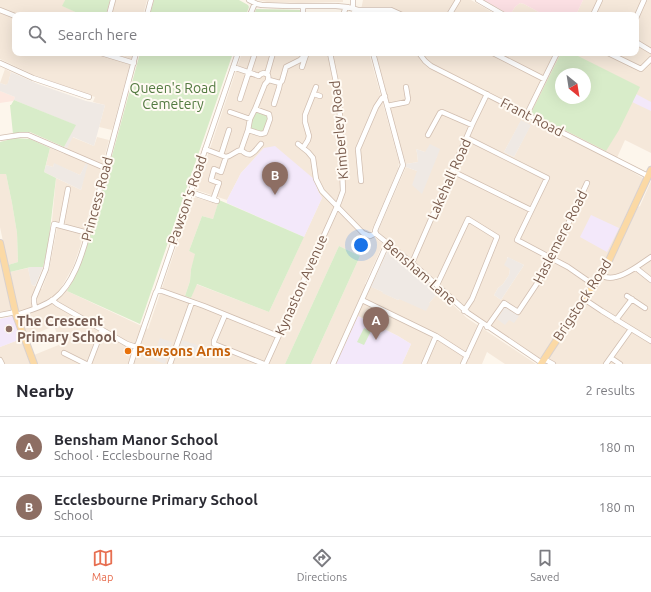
<!DOCTYPE html>
<html lang="en">
<head>
<meta charset="utf-8">
<style>
  body { margin:0; font-family:Ubuntu,sans-serif; background:#f7f7f7; color:#2b2b33 }
  .compass { position:absolute; left:555px; top:68px; width:36px; height:36px; border-radius:50%; background:#fff; box-shadow:0 4px 16px #0002; rotate:150deg }
  .you { position:absolute; left:361px; top:245px; width:14px; height:14px; margin:-10px; border:3px solid #fff; border-radius:50%; background:#1a73e8; box-shadow:0 0 0 6px #1a73e833 }
  .badge { display:grid; place-items:center; width:26px; height:26px; border-radius:50%; background:#e76f51; color:#fff; font-size:13px; font-weight:700 }
  .pin { position:absolute; translate:-50% -33px; filter:drop-shadow(0 1px 2px #0008) }
  .pin::after { content:''; position:absolute; top:21px; width:14px; height:12px; background:inherit; clip-path:polygon(0 0,100% 0,50% 100%) }
  .list { margin:0; padding:0; list-style:none }
  h2 { display:flex; justify-content:space-between; align-items:center; height:52px; margin:0; padding:0 16px; font-size:17px }
  h2 small { font-size:13px; font-weight:400; color:#7c7c81 }
  .list li { display:grid; grid-template-columns:26px 1fr auto; gap:12px; align-items:center; box-sizing:border-box; height:60px; padding:0 16px; border-top:1px solid #e1e1e2 }
  .list b { display:block; font-size:15px; white-space:nowrap }
  .list p { margin:0; font-size:13px; white-space:nowrap; color:#7c7c81 }
  .list em { font-size:13px; font-style:normal; color:#7c7c81 }
  .icon { flex:none; width:22px; height:22px; fill:none; stroke:currentColor; stroke-width:2; stroke-linecap:round; stroke-linejoin:round }
  .map { position:relative; flex:none; width:651px; height:364px; overflow:hidden }
  .search { position:absolute; background:#fff; box-shadow:0 4px 16px #0002; left:12px; right:12px; top:12px; height:44px; display:flex; align-items:center; gap:10px; box-sizing:border-box; padding:0 14px; border-radius:8px; color:#7c7c81; font-size:15px }
  .sheet { height:172px; background:#fff }
  nav { display:flex; justify-content:space-around; align-items:center; box-sizing:border-box; height:56px; border-top:1px solid #e1e1e2; background:#fff; font-size:11px; color:#7c7c81 }
  nav a { display:grid; justify-items:center; gap:2px }
  nav .on { color:#e76f51 }
  .map>svg:first-child { display:block }
  .residential { fill:#f5e8da; fill-rule:evenodd }
  .commercial { fill:#fde8e0 }
  .industrial { fill:#efe9e4 }
  .education { fill:#f3e8fa }
  .medical { fill:#fbdfe3 }
  .green { fill:#d8ecc9; fill-rule:evenodd }
  .lines { fill:none; stroke-linecap:round; stroke-linejoin:round }
  .minor-casing { stroke:#d1beb0; stroke-width:6 }
  .major-casing { stroke:#dad1cd; stroke-width:8 }
  .minor { stroke:#fff; stroke-width:4.5 }
  .major { stroke:#fbd9a5; stroke-width:6 }
  .education-dot { fill:#8d6e63; stroke:#fffaf3; stroke-width:1.5 }
  .food-dot { fill:#e8710a; stroke:#fffaf3; stroke-width:1.5 }
  .labels { text-anchor:middle; dominant-baseline:central; stroke-width:4; stroke-linejoin:round; paint-order:stroke }
  .park-label { font-size:14px; fill:#537a41; stroke:#fffaf3 }
  .street-label { font-size:14px; fill:#7a5c4d; stroke:#fffaf3 }
  .education-label { font-size:14px; font-weight:bold; fill:#785e54; stroke:#fffaf3; text-anchor:start }
  .food-label { font-size:14px; font-weight:bold; fill:#c56008; stroke:#fffaf3; text-anchor:start }
</style>
</head>
<body>
<div class="map">
<svg width="651" height="364" viewBox="0 0 651 364">
  <rect width="100%" height="100%" fill="#fdf6ec"/>
  <path class="residential" d="M0,0H65L63,6L82,15H15V53H133L112,130L99,127L105,105L93,102L95,97L34,75L0,59V12L2,8L0,7Z
    M110,0H147L143,15H106Z
    M257,0H343V2L301,3L267,2Z
    M363,0H471L497,15H360Z
    M583,0H651V153L625,140L615,162L643,178L601,269L540,358L470,312L439,283L412,259L379,234L378,231L406,167L417,171L437,157L425,152L416,149L417,153L418,162L406,164L395,128L390,106L376,53H636V15H576ZM561,74H585V98H561ZM521,121L530,126L514,157L504,152ZM507,257L524,265L501,300L494,295L498,288L503,284L509,275L510,269Z
    M520,3L524,4L544,15H510L515,7Z
    M242,53H369L399,162L398,169L370,234L383,244L365,284L383,292V293L398,300L399,299L429,303L439,292L467,318L536,364H505L487,352L482,364H402L411,344L398,336L358,316L336,364H311L360,256L339,246L285,364H38L34,355L61,344L54,326L37,333L39,338L29,341L18,310L10,272L28,268L32,285L42,289L49,270L58,223L52,221L56,178L81,190L86,164L80,175L54,164L53,167L46,165L50,148L64,154L72,137L94,146L97,137L109,140L80,247L73,267L61,288L67,291L148,329L161,291L175,250L194,197L218,204L213,219L202,216L189,251L196,254L191,269L190,281L185,296L191,298L196,284L269,312L322,198L318,191L314,179L264,148L241,173L227,200L196,190Z
    M5,69L11,72L8,84L6,85L0,83Z
    M0,174H6L12,203L17,233L18,262L8,265L0,227Z
    M651,181V364H547L550,359L549,358L553,351L565,334L567,333L603,280L638,207L640,206Z
    M0,258L12,310L0,312Z
    M21,339L30,364H0V347Z"/>
  <path class="commercial" d="M0,91L15,97L14,100L13,101L0,103Z"/>
  <path class="industrial" d="M11,72L38,84L86,101L105,105L94,146L73,137L67,148L64,147L75,125L14,100L15,97L0,91V83L6,85L8,83Z
    M521,120L531,125L514,157L504,152Z
    M430,144L440,149L437,157L422,194L412,185L417,171L406,167V164L418,162L417,153L416,149L425,152Z
    M54,163L80,175L86,163L88,164L81,190L44,172L46,165L53,167Z
    M388,250L421,276L439,292L429,303L430,304L426,311L399,299L398,300L382,293L383,292L371,287Z
    M508,257L524,265L501,300L494,295L498,288L503,284L509,275L510,269L504,265Z
    M31,267H43L35,286L32,285L31,283L28,268Z
    M505,307L519,316L514,323L509,320L505,325L497,319Z
    M160,338L172,342L165,364L152,359Z
    M182,340L200,346L196,357L178,351Z"/>
  <path class="education" d="M636,94L651,102V111L632,102Z
    M275,146L314,179L318,191L322,198L304,237L227,203V200L241,173L264,148Z
    M591,215L619,228L607,252L580,237Z
    M13,316L21,339L0,347V319Z
    M358,316L398,336L411,344L402,364H336Z"/>
  <path class="medical" d="M483,0H583L576,15H544L524,4L520,3L515,7L510,15Z"/>
  <path class="green" d="M65,0H110L106,15H82L62,6Z
    M154,0H239L248,5L249,7L246,15H150Z
    M256,9L301,10V15H254Z
    M140,53H233L140,324L67,291C78,273 85,253 91,233Z
    M561,53H572L640,87L619,130L606,151L531,113ZM561,74H585V98H561Z
    M14,100L76,125L64,147L30,132L13,134L10,105H11Z
    M256,112H258L268,114V120H267L264,129L265,130L262,133L251,129L252,120H253V118Z
    M15,138L30,139L50,148L44,172L56,178L48,246L43,267H31L10,272L8,265L18,262L17,233L12,203L6,174H0V142Z
    M219,200L304,237L269,312L197,284L191,298L185,296L190,281L191,269L195,254L189,251L202,216L213,219Z
    M339,246L360,256L311,364H285Z
    M364,328L371,331L364,345L357,342Z"/>
  <g class="lines">
    <defs>
      <path id="minor" d="M249,0L257,4L262,5L290,6H336L347,7L358,10H391L402,15
        M353,0V8L356,15
        M478,0L504,15
        M303,6V15
        M0,10L15,16
        M109,15L113,0
        M147,15L151,0
        M250,15L255,3
        M343,15L346,7
        M449,15L458,0
        M593,15L600,0
        M636,18L644,0
        M636,42L651,51
        M101,53L134,63
        M373,53L403,165L376,228L375,231L376,234L412,263L468,313L542,363
        M419,53L425,61L431,66L648,176
        M493,53L544,79
        M608,53L641,69L651,59
        M0,63L33,78L89,97
        M233,67L259,76L261,74L264,73L268,75C269,79 268,82 265,84L255,109
        M302,67L306,55
        M267,74L273,53
        M269,80L280,83
        M314,94L320,96
        M240,99L255,53
        M274,104L279,88L280,83L282,81L286,67L300,60L307,53
        M387,106L407,102L408,99L406,87
        M230,112L250,119
        M527,114L557,53
        M428,135L440,113L442,112L472,125
        M0,138L20,135H28L105,168
        M467,138L547,178L517,240L568,267L594,285
        M298,144L308,152L313,158L316,179L322,191L363,233L370,236L376,233
        M303,148L308,140L309,136L305,122V115L316,87
        M205,149L226,157C232,156 235,151 241,150L248,130L250,119L255,109L269,114L270,119L265,133L261,134L248,130
        M241,150C251,159 253,153 261,144
        M221,155L229,130
        M452,171L531,210
        M361,181L358,149L376,107L382,98L385,96
        M190,192L217,201
        M213,200L219,183L211,180L214,169L221,172L226,157
        M61,226L68,189
        M412,263L472,125L487,94
        M636,268L651,280
        M601,275C615,285 639,265 651,257
        M437,285L468,219L497,237L472,299L464,311
        M157,291H162L204,306L278,336
        M627,296L645,308
        M584,299L602,311L651,341
        M52,300L57,304L127,344L136,347
        M362,300L436,336L467,356
        M35,308L34,302V298L46,269L54,224L88,233
        M0,315L16,312
        M16,315C29,311 43,307 54,299C73,285 82,255 88,233L136,53
        M225,315L214,341V344L264,364
        M616,320L632,299
        M487,327L504,303L518,312L548,267L587,183
        M64,353L86,364
        M611,358L620,364
        M544,359L553,364
        M0,360L2,364
        M89,364L102,330
        M131,364L136,347L138,344L156,292L157,291L238,53
        M170,364L192,302
        M266,364L339,202L343,191L339,97L330,53
        M333,364L387,244
        M424,364L436,336
        M463,364L482,323
        M606,364L631,329"/>
      <path id="major" d="M0,243L16,315L34,364
        M541,364L558,338L605,269L651,170"/>
    </defs>
    <use href="#minor" class="minor-casing"/>
    <use href="#major" class="major-casing"/>
    <use href="#minor" class="minor"/>
    <use href="#major" class="major"/>
  </g>
  <circle class="education-dot" cx="9" cy="329" r="4"/>
  <circle class="food-dot" cx="128" cy="351" r="4"/>
  <g class="labels">
    <g class="park-label">
      <text x="173" y="88">Queen's Road<tspan x="173" dy="16">Cemetery</tspan></text>
    </g>
    <g class="street-label">
      <text transform="translate(532 117) rotate(27)">Frant Road</text>
      <text transform="translate(339 130) rotate(-95)">Kimberley Road</text>
      <text transform="translate(449 179) rotate(-66)">Lakehall Road</text>
      <text transform="translate(97 199) rotate(-75)">Princess Road</text>
      <text transform="translate(187 200) rotate(-71)">Pawson's Road</text>
      <text transform="translate(560 237) rotate(-63)">Haslemere Road</text>
      <text transform="translate(420 272) rotate(41)">Bensham Lane</text>
      <text transform="translate(301 285) rotate(-66)">Kynaston Avenue</text>
      <text transform="translate(582 300) rotate(-57)">Brigstock Road</text>
    </g>
    <g class="education-label">
      <text x="17" y="321">The Crescent<tspan x="17" dy="16">Primary School</tspan></text>
    </g>
    <g class="food-label">
      <text x="136" y="351">Pawsons Arms</text>
    </g>
  </g>
</svg>
<svg class="compass" viewBox="-18 -18 36 36"><path d="M0-13l5 13h-10z" fill="#e53935"/><path d="M0 13l5-13h-10z" fill="#7c7c81"/></svg>
<div class="you"></div>
<div class="pin badge" style="left:376px;top:340px;background:#8d6e63">A</div>
<div class="pin badge" style="left:275px;top:195px;background:#8d6e63">B</div>
<div class="search"><svg class="icon" aria-label="search" viewBox="0 0 24 24"><circle cx="10" cy="10" r="6"/><path d="M15 15l6 6"/></svg>Search here</div>
</div>
<section class="sheet">
<h2>Nearby<small>2 results</small></h2>
<ul class="list">
<li><span class="badge" style="background:#8d6e63">A</span><div><b>Bensham Manor School</b><p>School · Ecclesbourne Road</p></div><em>180 m</em></li>
<li><span class="badge" style="background:#8d6e63">B</span><div><b>Ecclesbourne Primary School</b><p>School</p></div><em>180 m</em></li>
</ul>
</section>
<nav>
<a class="on"><svg class="icon" aria-label="map" viewBox="0 0 24 24"><path d="M3 6l6-2 6 2 6-2v14l-6 2-6-2-6 2zM9 4v14M15 6v14"/></svg>Map</a>
<a><svg class="icon" aria-label="directions" viewBox="0 0 24 24"><path d="M12 3l9 9-9 9-9-9zM9 14v-3h6M13 9l2 2-2 2"/></svg>Directions</a>
<a><svg class="icon" aria-label="saved" viewBox="0 0 24 24"><path d="M7 4h10v16l-5-4-5 4z"/></svg>Saved</a>
</nav>
</body>
</html>
